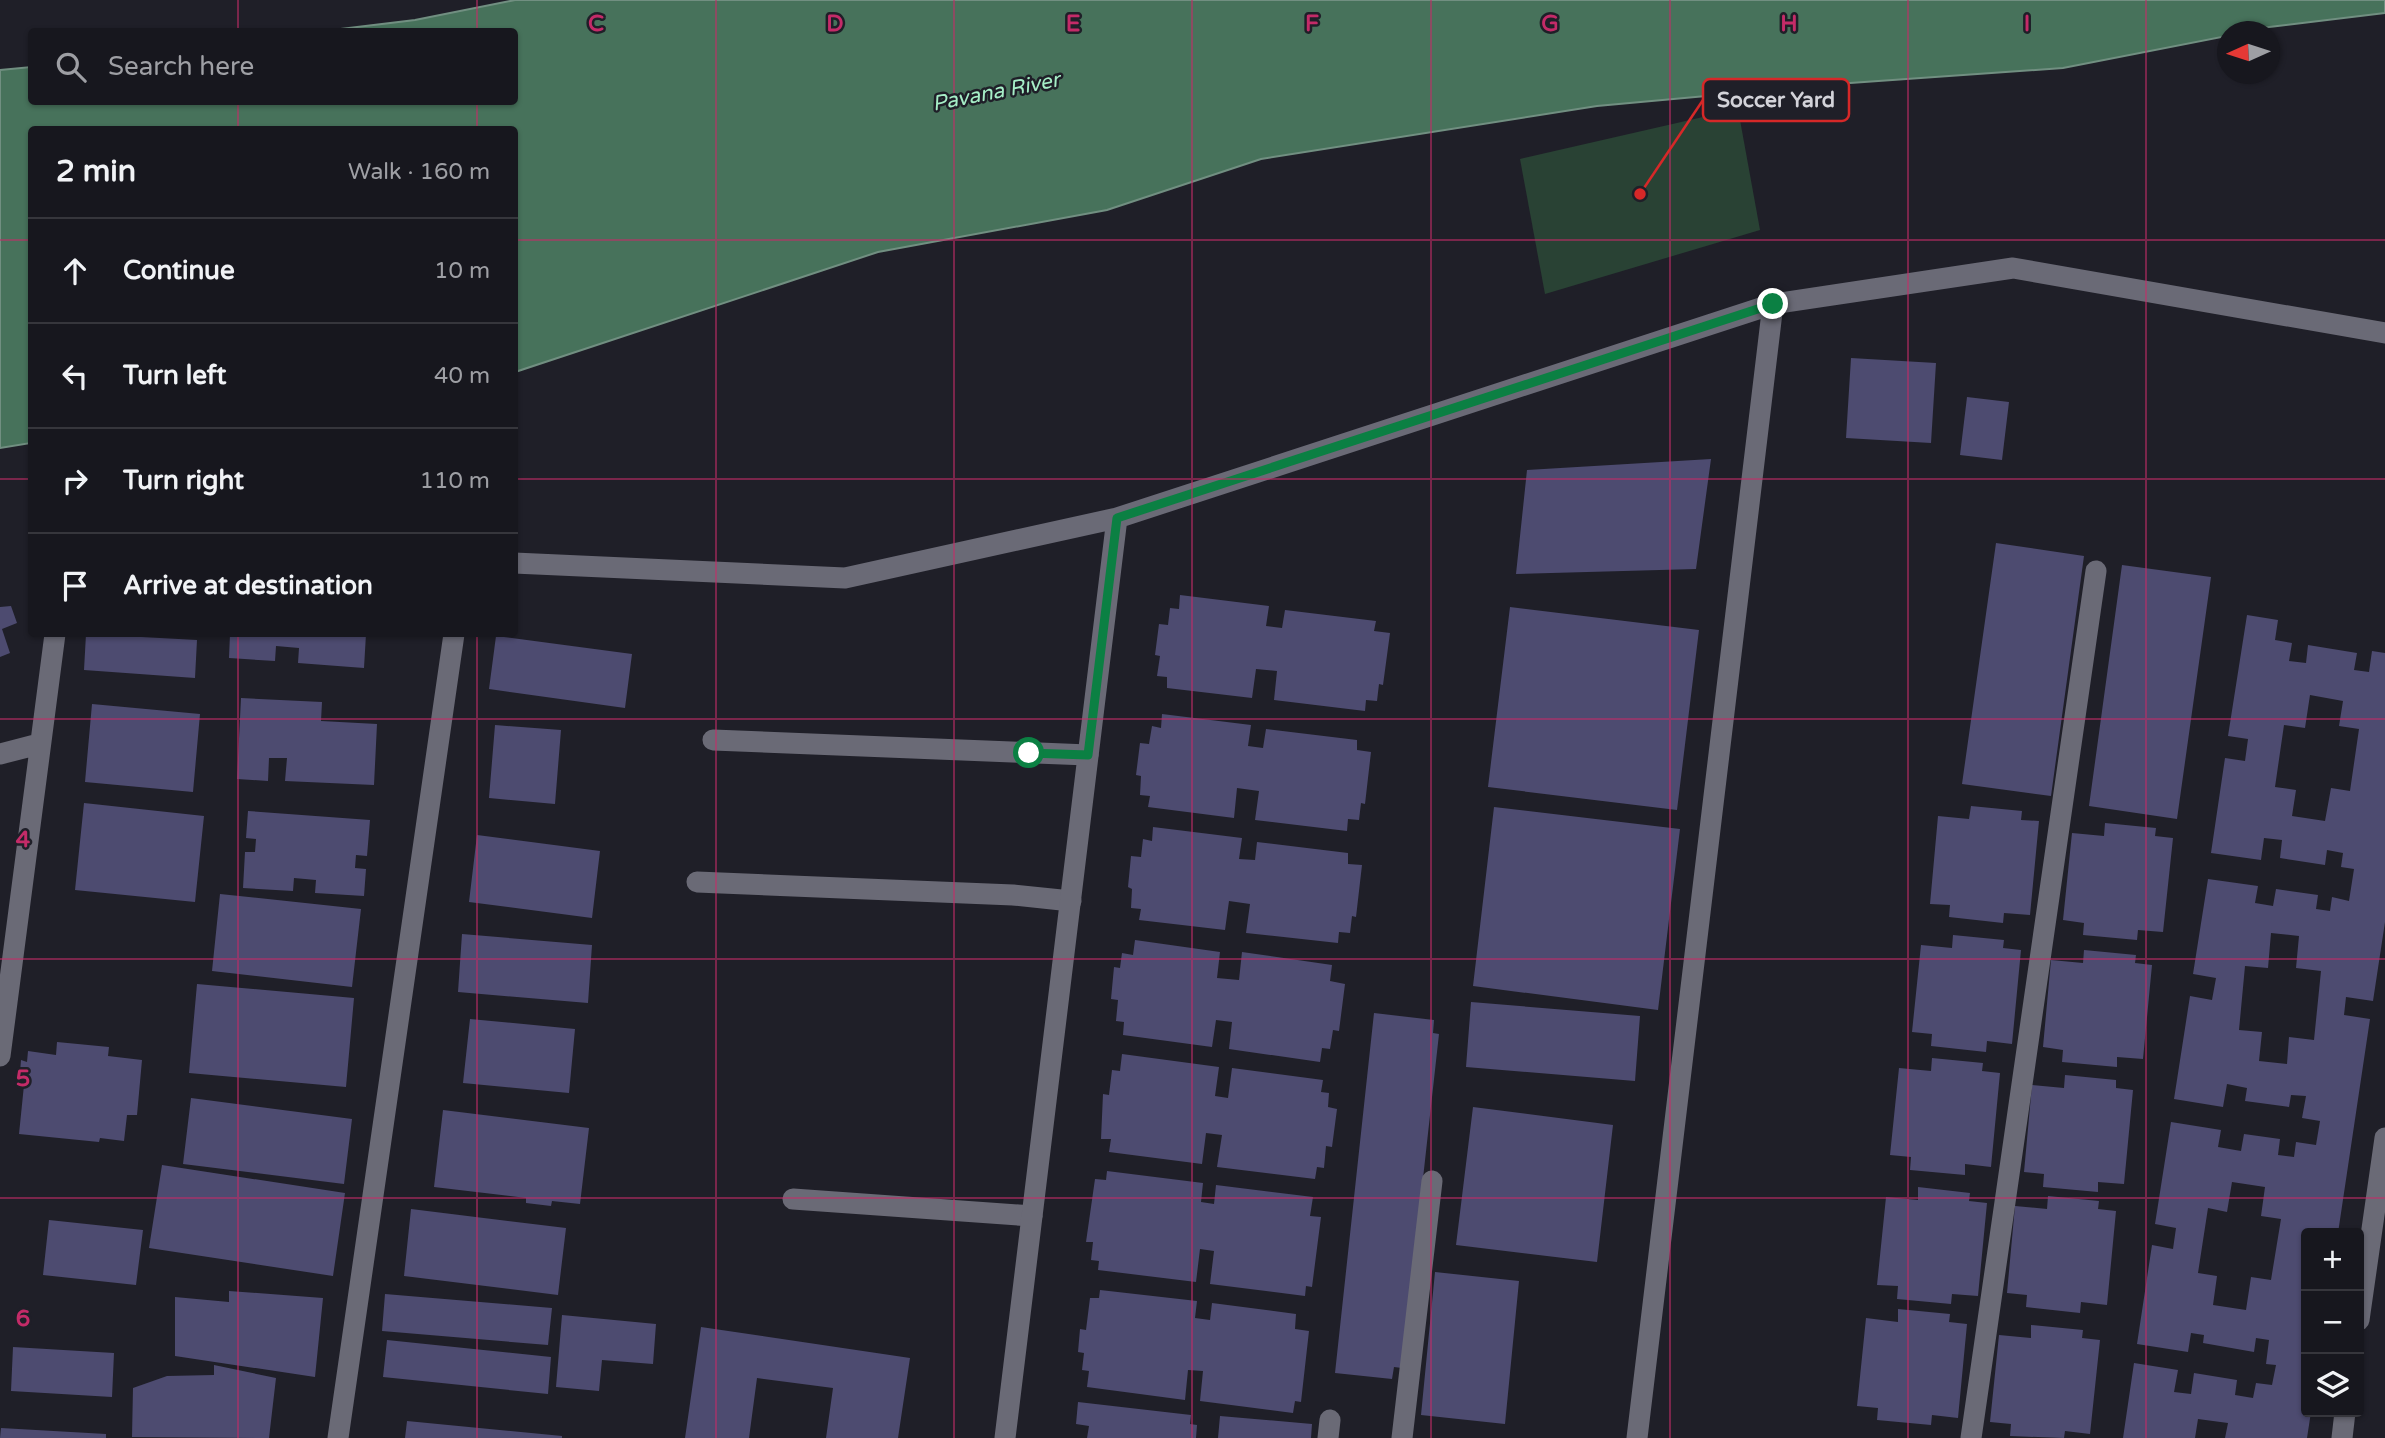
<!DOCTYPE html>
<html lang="en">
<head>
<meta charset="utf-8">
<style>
  body { margin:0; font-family:"Varela Round",sans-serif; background:#202027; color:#f1f3f6 }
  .controls { position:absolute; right:21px; bottom:21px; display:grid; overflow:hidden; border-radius:7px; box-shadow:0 2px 5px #0004 }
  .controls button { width:63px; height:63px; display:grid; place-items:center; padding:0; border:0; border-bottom:2px solid #36363c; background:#17171e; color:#f1f3f6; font:35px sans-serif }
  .compass { position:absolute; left:2217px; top:21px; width:63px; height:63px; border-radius:50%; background:#17171e; box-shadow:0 2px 5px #0004; rotate:267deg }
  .stop { position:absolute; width:21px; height:21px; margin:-16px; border:5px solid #0b8043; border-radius:50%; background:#fff }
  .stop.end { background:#0b8043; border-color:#fff; box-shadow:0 2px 7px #0008 }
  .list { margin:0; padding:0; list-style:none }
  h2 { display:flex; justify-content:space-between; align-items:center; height:91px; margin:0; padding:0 28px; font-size:30px }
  h2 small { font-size:23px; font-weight:400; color:#9e9fa4 }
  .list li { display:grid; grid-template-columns:46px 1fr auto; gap:21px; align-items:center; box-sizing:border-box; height:105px; padding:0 28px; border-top:2px solid #36363c }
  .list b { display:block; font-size:26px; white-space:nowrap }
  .list em { font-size:23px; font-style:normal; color:#9e9fa4 }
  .icon { flex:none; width:38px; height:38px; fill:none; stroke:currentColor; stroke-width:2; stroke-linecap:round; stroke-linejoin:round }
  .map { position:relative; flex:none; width:2385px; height:1438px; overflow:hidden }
  .search { position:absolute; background:#17171e; box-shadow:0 2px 5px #0004; left:28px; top:28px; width:490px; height:77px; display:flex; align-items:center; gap:18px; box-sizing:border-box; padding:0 24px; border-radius:7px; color:#9e9fa4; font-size:26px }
  .panel { position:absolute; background:#17171e; box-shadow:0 2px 5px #0004; left:28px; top:126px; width:490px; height:511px; border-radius:7px }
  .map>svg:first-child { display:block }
  .green { fill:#294234 }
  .water { fill:#47725b; stroke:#718f81; stroke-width:2 }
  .building { fill:#4d4b70; fill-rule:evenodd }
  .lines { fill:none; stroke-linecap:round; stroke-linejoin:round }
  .lane { stroke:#6a6a76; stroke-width:21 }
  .street { stroke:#6a6a76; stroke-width:21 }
  .route { stroke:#0b8043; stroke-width:9 }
  .grid { fill:none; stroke:#c42b68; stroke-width:2; stroke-opacity:0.55 }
  .labels { text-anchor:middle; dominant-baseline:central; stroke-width:5; stroke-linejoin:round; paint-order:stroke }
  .water-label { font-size:21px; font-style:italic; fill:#a6efc7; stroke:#1f1f28 }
  .grid-label { font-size:23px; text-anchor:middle; font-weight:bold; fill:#c42b68; stroke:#1f1f28; stroke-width:5; stroke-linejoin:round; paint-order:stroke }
  .leader { fill:none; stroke:#d62828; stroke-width:2.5 }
  .callout-dot { fill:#d62828; stroke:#1f1f28; stroke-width:2.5 }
  .callout { fill:#1f1f28; stroke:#d62828; stroke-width:2.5 }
  .callout-label { font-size:21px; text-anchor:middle; font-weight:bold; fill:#d3d3d9 }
</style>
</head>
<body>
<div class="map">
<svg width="2385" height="1438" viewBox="0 0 2385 1438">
  <rect width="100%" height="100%" fill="#1f1f28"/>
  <path class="green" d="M1738,109L1760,230L1545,294L1520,159Z"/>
  <path class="water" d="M515,0H2385V13L2228,32L2227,36L2063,68L1836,84L1597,106L1261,159L1107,210L878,252L515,372L514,130H32L31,443L0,448V70L31,67L32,102H514V32L324,31L415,20Z"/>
  <path class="building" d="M1851,358L1936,363L1931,443L1846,438Z
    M1967,397L2009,402L2002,460L1960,455Z
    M1711,459L1696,569L1516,574L1527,470Z
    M1996,543L2084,556L2051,796L1962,784Z
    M2122,565L2211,577L2177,819L2089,806Z
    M1180,595L1269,606L1266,626L1282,628L1285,610L1376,621L1374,631L1390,633L1383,685L1379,684L1377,701L1366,700L1365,711L1274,700L1277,671L1256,669L1252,698L1167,688V677L1157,676L1160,656L1155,655L1159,624L1168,625L1170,608L1179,609Z
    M11,606L17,623L2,629L10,653L0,657V607Z
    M1510,607L1699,630L1677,810L1488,787Z
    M2247,615L2278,620L2275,640L2292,643L2289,661L2306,663L2308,645L2357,653L2354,670L2369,672L2372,651L2385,653V922L2373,1001L2346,997L2344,1015L2370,1019L2338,1233H2306V1412H2311L2307,1438H2225L2228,1423L2198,1419L2195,1438H2123L2134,1363L2178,1370L2174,1392L2191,1394L2194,1373L2237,1380L2235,1395L2253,1398L2256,1383L2272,1385L2276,1365L2266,1364L2269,1340L2256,1338L2254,1352L2203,1343L2204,1335L2191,1333L2188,1352L2137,1344L2152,1245L2173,1249L2176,1228L2155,1224L2171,1122L2221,1130L2218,1147L2241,1151L2244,1134L2280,1139L2278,1155L2294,1157L2296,1142L2316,1145L2320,1121L2302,1118L2306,1096L2291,1095L2289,1107L2245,1101L2247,1088L2227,1084L2223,1107L2174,1099L2190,996L2212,1000L2216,978L2193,974L2208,879L2258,886L2255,903L2273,906L2276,889L2318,895L2316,909L2330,911L2332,897L2349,901L2354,869L2341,867L2343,853L2327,850L2325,865L2280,858L2282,840L2264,838L2261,860L2211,853L2225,758L2245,761L2248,739L2228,736ZM2310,695L2343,701L2339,726L2359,729L2350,791L2331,788L2325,821L2292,816L2296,790L2275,787L2284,725L2305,728ZM2271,933L2299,936L2296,968L2321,971L2314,1040L2289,1037L2287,1064L2259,1061L2262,1032L2239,1030L2245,966L2268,968ZM2232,1182L2265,1187L2261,1216L2281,1219L2271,1280L2251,1277L2246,1310L2213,1305L2217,1276L2198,1273L2208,1208L2227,1212Z
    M86,634L197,640L195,678L84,670Z
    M230,634H366L364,668L298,663L299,648L276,646L275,661L229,658Z
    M496,636L632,654L625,708L489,689Z
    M241,698L322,702L321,721L377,724L374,785L285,781L287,758H269L268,781L237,779Z
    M92,704L200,714L193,792L85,782Z
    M1162,714L1251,725L1248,746L1263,748L1266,729L1357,740V750L1371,752L1365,804L1361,803L1359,820L1348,819L1347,831L1255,820L1259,791L1237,788L1234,818L1148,807L1150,796L1140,795L1141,776L1136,775L1140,743L1149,744L1152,726L1161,728Z
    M495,725L561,730L555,804L489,798Z
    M84,803L204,816L195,902L75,890Z
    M1971,806L2022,811L2021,820L2039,821L2030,915L2004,913L2003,923L1949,917L1950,905L1930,904L1938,816L1969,819Z
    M1494,807L1680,829L1658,1010L1473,986Z
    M248,811L370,820L367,856L356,855L355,868L366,869L364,896L315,893L316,880L294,878L293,891L243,888L245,852H255L256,839L246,838Z
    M2105,823L2156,828L2155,836L2173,838L2163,932L2138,930L2137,940L2083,935L2084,923L2063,920L2072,833L2104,836Z
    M1153,827L1242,838L1239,859L1255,860L1257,842L1348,853V864L1362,865L1356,917L1352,916L1350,933L1339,932L1338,943L1246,933L1250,904L1229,901L1225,930L1139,920L1141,909L1131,908L1132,889L1128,887L1131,856L1141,857L1143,839L1152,841Z
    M477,835L600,851L592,918L469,902Z
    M220,894L361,909L352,987L212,971Z
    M462,934L592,945L588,1003L458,992Z
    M1953,935L2004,940L2003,948L2021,950L2012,1044L1987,1041L1986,1052L1931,1046L1932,1034L1912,1032L1921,945L1952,948Z
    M1135,940L1220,952L1217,978L1239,980L1242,952L1332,965L1330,981L1345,984L1339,1031L1333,1030L1330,1049L1322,1048L1320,1062L1229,1049L1232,1022L1216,1020L1212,1047L1123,1035L1124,1022L1116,1021L1118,1000L1111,999L1114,967L1120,968L1122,953L1133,955Z
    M2084,950L2136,955L2135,963L2152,965L2143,1059L2117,1057V1067L2062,1062L2063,1050L2043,1047L2051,960L2083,963Z
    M197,984L354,998L346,1087L189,1073Z
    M1471,1002L1640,1016L1635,1081L1466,1067Z
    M1374,1013L1434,1020L1433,1033L1439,1034L1402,1368L1394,1367L1392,1379L1335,1373Z
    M470,1019L575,1029L569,1093L463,1083Z
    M57,1042L109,1047L108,1056L142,1060L137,1115H127L124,1141L100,1138L99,1142L19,1134L24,1085H19L21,1060L27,1062L28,1051L56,1055Z
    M1122,1054L1219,1067L1215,1096L1228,1098L1232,1068L1323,1080L1321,1092L1329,1093L1328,1107L1337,1109L1332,1147L1326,1146L1324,1168L1317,1167L1315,1179L1217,1167L1222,1135L1206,1133L1202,1164L1109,1152L1111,1139H1101L1103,1094L1109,1095L1112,1070L1120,1071Z
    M1932,1058L1983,1063L1982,1071L2000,1073L1991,1167L1965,1164V1175L1910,1170L1911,1157L1890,1155L1899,1068L1931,1071Z
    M2065,1075L2116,1080V1088L2133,1090L2124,1184L2098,1182V1192L2043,1187L2044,1174L2024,1172L2032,1085L2064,1088Z
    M191,1098L352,1119L344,1184L183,1164Z
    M1473,1107L1613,1125L1597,1262L1456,1245Z
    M443,1110L589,1128L580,1204L552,1201L551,1206L526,1203V1198L434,1187Z
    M162,1165L345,1193L333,1276L149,1248Z
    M1107,1171L1203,1183L1201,1202L1214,1204L1216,1185L1313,1197L1310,1216L1321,1217L1312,1287L1306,1286L1305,1296L1210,1284L1214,1251L1200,1249L1196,1282L1098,1270L1099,1261L1091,1260L1093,1242H1086L1095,1179L1106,1180Z
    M1918,1187L1970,1193L1969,1201L1987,1203L1978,1296L1952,1294L1951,1304L1897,1299L1898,1286L1877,1285L1886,1197L1918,1200Z
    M2048,1196L2099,1201L2098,1209L2116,1211L2107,1305L2081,1302L2080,1313L2026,1307L2027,1295L2007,1293L2015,1206L2047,1209Z
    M411,1209L566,1228L558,1295L404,1276Z
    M49,1220L143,1230L136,1285L43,1275Z
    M1435,1272L1519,1281L1505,1424L1421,1415Z
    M1100,1290L1197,1301L1195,1318L1210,1320L1212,1303L1296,1314L1295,1329L1309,1331L1301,1402L1295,1401L1293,1413L1200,1401L1203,1371L1188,1370L1185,1400L1087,1387L1089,1371L1082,1370L1084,1353L1078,1352L1080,1329L1086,1330L1090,1298H1099Z
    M229,1291L323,1298L315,1377L175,1356V1297L229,1302Z
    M385,1294L552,1308L548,1345L382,1331Z
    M1898,1309L1950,1314L1949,1322L1967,1324L1958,1418L1932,1415L1931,1425L1877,1420L1878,1408L1857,1406L1866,1318L1898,1322Z
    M562,1315L656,1324L653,1364L602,1360L599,1391L556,1387Z
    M2031,1325L2083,1330L2082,1338L2100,1340L2090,1434L2065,1431L2064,1438L2010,1436L2011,1424L1990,1422L1999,1335L2031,1338Z
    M701,1327L910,1358L898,1438H826L833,1388L757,1378L749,1438H685Z
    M387,1340L551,1357L548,1394L383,1377Z
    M13,1347L114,1353L112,1397L11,1391Z
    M214,1365L276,1378L269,1438L132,1437L133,1388L167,1376L214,1375Z
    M1078,1402L1191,1415L1190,1424L1197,1425L1196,1438H1087L1089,1426L1076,1424Z
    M1220,1416L1312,1424L1311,1438H1218Z
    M407,1421L562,1436V1438H405Z
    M1,1428L106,1434V1438H0Z"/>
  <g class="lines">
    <path class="lane" d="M713,740L1088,755
      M697,882L1013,895L1071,901
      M793,1199L1032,1216
      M1402,1438L1432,1181"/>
    <path class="street" d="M514,563L845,578L1117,518L1773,304L2013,268L2385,333
      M0,754L39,744
      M0,1056L55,634
      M2359,1320L2385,1138
      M338,1438L454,634
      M1005,1438L1117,518
      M1328,1438L1330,1420
      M1637,1438L1773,304
      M1971,1438L2096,571
      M2342,1438L2345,1412"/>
  </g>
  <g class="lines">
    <path class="route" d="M1029,753L1088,755L1117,518L1773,304"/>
  </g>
  <path class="grid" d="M238,0V32M477,0V32M716,0V1438M954,0V1438M1192,0V1438M1431,0V1438M1670,0V1438M1908,0V1438M2146,0V1438M238,102V130M477,102V130M0,240H32M514,240H2385M0,479H32M514,479H2385M238,634V1438M477,634V1438M0,719H2385M0,959H2385M0,1198H2385"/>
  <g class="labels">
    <g class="water-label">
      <text transform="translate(996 92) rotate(-11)">Pavana River</text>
    </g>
  </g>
  <g class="grid-label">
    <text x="596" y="31">C</text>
    <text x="835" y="31">D</text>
    <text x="1073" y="31">E</text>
    <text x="1312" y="31">F</text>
    <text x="1550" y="31">G</text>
    <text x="1789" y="31">H</text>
    <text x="2027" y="31">I</text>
    <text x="23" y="847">4</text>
    <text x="23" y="1086">5</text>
    <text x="23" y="1326">6</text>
  </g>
  <path class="leader" d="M1640 194L1703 100"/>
  <circle class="callout-dot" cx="1640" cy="194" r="7"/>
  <rect class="callout" x="1703" y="79" width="146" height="42" rx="7"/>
  <g class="callout-label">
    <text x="1776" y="107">Soccer Yard</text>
  </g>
</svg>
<div class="controls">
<button>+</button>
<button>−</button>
<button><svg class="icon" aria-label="layers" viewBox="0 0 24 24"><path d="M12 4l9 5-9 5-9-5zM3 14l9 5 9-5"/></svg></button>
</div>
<svg class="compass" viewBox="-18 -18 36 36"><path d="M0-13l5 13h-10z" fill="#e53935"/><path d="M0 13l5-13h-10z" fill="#9e9fa4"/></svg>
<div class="stop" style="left:1029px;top:753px"></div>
<div class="stop end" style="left:1773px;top:304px"></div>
<div class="search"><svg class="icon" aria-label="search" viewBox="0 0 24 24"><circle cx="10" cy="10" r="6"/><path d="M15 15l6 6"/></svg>Search here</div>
<section class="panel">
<h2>2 min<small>Walk · 160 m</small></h2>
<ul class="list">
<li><svg class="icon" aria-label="ahead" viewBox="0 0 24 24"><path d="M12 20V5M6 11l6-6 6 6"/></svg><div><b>Continue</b></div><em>10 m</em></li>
<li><svg class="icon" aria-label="left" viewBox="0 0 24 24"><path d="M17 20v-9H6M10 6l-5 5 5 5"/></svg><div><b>Turn left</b></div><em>40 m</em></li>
<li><svg class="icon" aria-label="right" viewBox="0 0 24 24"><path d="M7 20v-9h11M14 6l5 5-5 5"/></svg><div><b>Turn right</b></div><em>110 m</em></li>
<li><svg class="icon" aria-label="arrive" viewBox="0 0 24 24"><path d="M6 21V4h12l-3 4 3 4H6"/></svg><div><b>Arrive at destination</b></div></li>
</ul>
</section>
</div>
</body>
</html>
